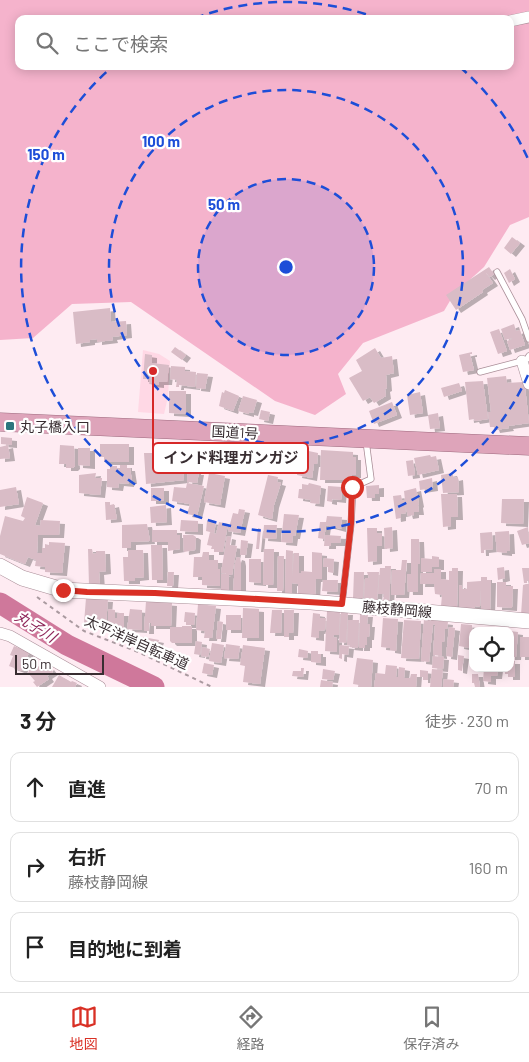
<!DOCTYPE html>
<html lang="ja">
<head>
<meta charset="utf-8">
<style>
  body { margin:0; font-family:Barlow,"Noto Sans JP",sans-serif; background:#f2f2f2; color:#222 }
  .controls { position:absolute; right:15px; bottom:15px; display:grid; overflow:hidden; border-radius:10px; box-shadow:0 2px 12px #0003 }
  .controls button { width:45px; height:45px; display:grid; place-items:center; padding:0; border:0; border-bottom:1px solid #e0e0e0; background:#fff; color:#222; font:25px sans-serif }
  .scale { position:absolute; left:15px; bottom:12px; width:89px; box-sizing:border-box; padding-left:5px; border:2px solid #382d31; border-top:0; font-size:14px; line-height:18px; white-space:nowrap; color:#382d31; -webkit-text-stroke:4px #fff; paint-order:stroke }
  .stop { position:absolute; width:15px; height:15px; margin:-11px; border:4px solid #d93025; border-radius:50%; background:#fff }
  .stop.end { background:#d93025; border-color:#fff; box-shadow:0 1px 5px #0008 }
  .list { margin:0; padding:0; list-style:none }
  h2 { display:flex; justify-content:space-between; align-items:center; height:65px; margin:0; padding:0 20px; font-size:21px }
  h2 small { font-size:16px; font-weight:400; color:#767676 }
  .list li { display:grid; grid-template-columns:32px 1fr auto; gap:15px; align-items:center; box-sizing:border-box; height:70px; margin:0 10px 10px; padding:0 10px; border:1px solid #e0e0e0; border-radius:10px }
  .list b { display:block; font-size:19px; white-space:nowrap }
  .list p { margin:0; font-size:16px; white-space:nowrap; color:#767676 }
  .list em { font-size:16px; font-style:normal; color:#767676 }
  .icon { flex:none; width:28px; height:28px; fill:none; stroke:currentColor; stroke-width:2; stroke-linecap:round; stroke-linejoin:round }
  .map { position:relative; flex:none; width:529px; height:687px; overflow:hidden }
  .search { position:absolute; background:#fff; box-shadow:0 2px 12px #0003; left:15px; right:15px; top:15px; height:55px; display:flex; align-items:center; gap:12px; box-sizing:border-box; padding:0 18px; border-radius:10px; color:#767676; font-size:19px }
  .sheet { height:305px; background:#fff }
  nav { display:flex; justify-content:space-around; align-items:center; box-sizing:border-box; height:70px; border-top:1px solid #e0e0e0; background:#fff; font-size:14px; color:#767676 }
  nav a { display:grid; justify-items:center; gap:2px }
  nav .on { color:#d93025 }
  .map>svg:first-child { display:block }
  .built { fill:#ffd8e5 }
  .green { fill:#f5b3cc; fill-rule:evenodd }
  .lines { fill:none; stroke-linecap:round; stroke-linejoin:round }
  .river { stroke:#cf789b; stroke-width:21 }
  .building { fill:#d9bcc6; filter:url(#shadow) }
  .service-casing { stroke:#aa8e98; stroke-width:7 }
  .minor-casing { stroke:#aa8e98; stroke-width:12 }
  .secondary-casing { stroke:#aa8e98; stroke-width:16 }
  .trunk-casing { stroke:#9e6b7f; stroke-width:19 }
  .path { stroke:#aa9aa0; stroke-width:2; stroke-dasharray:4 4; stroke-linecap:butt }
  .service { stroke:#fff; stroke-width:5.5 }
  .minor { stroke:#fff; stroke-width:11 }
  .secondary { stroke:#fff; stroke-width:15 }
  .trunk { stroke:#dea4ba; stroke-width:18 }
  .route { stroke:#d93025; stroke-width:6 }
  .ring { fill:none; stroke:#1d4ed8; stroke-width:2.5; stroke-dasharray:9 6 }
  .poi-dot { fill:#2c757d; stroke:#fff; stroke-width:2 }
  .labels { text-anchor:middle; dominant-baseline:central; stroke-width:4.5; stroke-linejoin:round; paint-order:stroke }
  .poi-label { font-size:14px; fill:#382d31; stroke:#fff; text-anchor:start }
  .street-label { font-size:14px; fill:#382d31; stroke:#fff }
  .water-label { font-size:15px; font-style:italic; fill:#8f275a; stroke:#fff }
  .centre { fill:#1d4ed8; stroke:#fff; stroke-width:2.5 }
  .ring-label { font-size:15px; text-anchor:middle; font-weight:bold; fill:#1d4ed8; stroke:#fff; stroke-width:4.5; stroke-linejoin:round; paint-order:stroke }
  .leader { fill:none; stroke:#d62828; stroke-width:2 }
  .callout-dot { fill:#d62828; stroke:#fff; stroke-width:2 }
  .callout { fill:#fff; stroke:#d62828; stroke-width:2 }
  .callout-label { font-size:15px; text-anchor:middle; font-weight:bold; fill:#382d31 }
</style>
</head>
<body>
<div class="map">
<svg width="529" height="687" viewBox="0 0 529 687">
  <defs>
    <filter id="shadow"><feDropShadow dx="5" dy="3" stdDeviation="0" flood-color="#0004"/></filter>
  </defs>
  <rect width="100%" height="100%" fill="#feebf2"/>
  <path class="built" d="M143,350L159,354L170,361L168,397L164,414L138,412Z"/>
  <path class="green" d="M0,0H529V217L510,225L484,267L454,294L444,311L363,343L338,374L346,394L315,415L275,401L131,302L72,304L33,338L0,340ZM19,19H510V66H19Z"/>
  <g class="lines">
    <path class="river" d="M0,603L67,645L154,687"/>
  </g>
  <path class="building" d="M512,237L520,243L511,254L504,248Z
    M489,267L494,274L490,277L486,273L493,283L482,290L483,292L456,310L446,295Z
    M510,269L515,279L509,283L504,273Z
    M110,308L111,322L126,321L127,335L112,337L113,340L97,342V339L90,340V342L76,344L73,312Z
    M514,324L516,331L520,330L525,345L510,350L507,341L512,339V338L505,340L501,329Z
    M499,329L507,351L498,354L490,332Z
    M175,347L186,355L182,360L171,352Z
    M375,348L381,358L392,356L394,373L386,375L387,388L385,389L386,396L374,403L370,397L363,401L349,378L362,371L356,360Z
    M472,352V354H470L474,370L463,372L459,355Z
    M145,354L152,355V363L169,365L167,382H159V385L149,384L150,379H143Z
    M171,366L185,367V371L196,372L195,387L179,385V387H176L177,380L170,379Z
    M197,373L208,374L205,389L196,388Z
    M506,376L507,383L523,382L524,388L525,387L529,423L508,426L509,428L495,430L494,427H490L488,412H491L487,378Z
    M483,381L488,419L475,421L474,419L469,420L465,382Z
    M459,383L462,391L444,397L441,388Z
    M225,390L239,396L233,411L219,406L222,392L224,393Z
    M169,391H186V414L169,413Z
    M420,392L423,413L410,415L407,395Z
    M243,396L257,400L253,413L249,412V414L238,411Z
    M392,402L397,415L374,424L369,411Z
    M261,410L270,412L268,421L259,419Z
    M438,413L440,428L430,429L428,415Z
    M1,437L12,438V445L1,444Z
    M100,444H129V462H104V457H100Z
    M8,445L10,458L0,459V447Z
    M60,445L74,446L75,466L73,468H66V464H59Z
    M78,448H90V466L78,465Z
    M304,450L318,453L317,464H314L312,478L297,475L300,453L303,454Z
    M321,450L353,452V457H356V475H352V480H320Z
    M144,453H152L153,467L169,466L170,468H183L184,480L146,484Z
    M430,455L431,457L436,456L439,470L418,475L414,458Z
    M413,460L415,475L408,476L406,461Z
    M188,464L197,465L196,472H199L197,483L187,482Z
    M120,465H127V468H130L132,481H129V484L119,483L118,488L107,487V469H110V466H117V468H120Z
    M96,473L95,478H102L100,495L79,493V475Z
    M209,473L225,476L220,505L204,502Z
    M452,473L454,478L458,477L459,492L443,493L441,475Z
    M268,475L278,477L277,482L281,483L274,505L272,519L258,515Z
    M432,478L433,488L420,490L419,481Z
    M187,483L204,486L197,516L187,514L190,504L172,501L174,487L186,488Z
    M309,483L321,486L319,504L310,503L311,500L298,498L299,489H302V484L308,485Z
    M379,485V494H375V498H367L366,486Z
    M328,486L342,487L341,500L332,499V502L327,501Z
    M16,487L19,504L0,507V490Z
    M151,488H164V501H151Z
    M416,488L419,504L418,505L419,512H414V515L408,516L405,505L406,513L401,514V518L396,519L393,496L401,495L402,500H405L404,491Z
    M441,494H457L458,517H451V526L443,527Z
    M27,497L43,503L35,525L40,526L41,520L60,521L59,535H38L37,553H42V548H45V544L49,545V542L65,543L62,573L45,572V567L35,566L36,560L28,557L25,564L0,554V536L5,516L23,521L25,518L21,516Z
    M502,499H524L523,524L501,523Z
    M105,502H110V505L114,504L117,519L106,520Z
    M166,505L167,522L151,523L150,507Z
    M239,509L245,510L240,533L228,531L233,513L238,514Z
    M284,514L299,515L295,536H293L292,543L281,542Z
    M327,516L342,517L341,529L326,525L324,539L318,538L320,522H326Z
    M181,520L198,521V532L180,531Z
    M207,521L216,522L214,533L206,531Z
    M219,522L228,524L223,552H214V549H211L212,546L207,545L210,532L216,534Z
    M147,524L150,541L131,542V548H122V525Z
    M264,525H277L276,539L263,538Z
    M392,527L393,548L385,549L384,528Z
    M528,527L529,543L522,545L517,531Z
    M258,528L261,529L259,549H256Z
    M367,528H377V533L382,534V546H377V561L368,562Z
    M152,530H177V535H180V549L168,551V542H152Z
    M509,531L510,551H507V553L497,552L495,532Z
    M492,532L493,549L484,550V553H481L480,533Z
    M183,535H193L196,537L195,550L184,552Z
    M325,535L341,536L340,543H331V546H324Z
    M227,536L231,537L230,545L237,546L232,575L221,573Z
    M411,539H419L420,564H418V592H408L407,574H411Z
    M241,540L248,541L246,555H240Z
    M151,545H162L163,580H152Z
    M88,549H92L93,554L96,553V551H105L106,571L99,572L100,586H89Z
    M264,549H274L273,585H263Z
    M128,550H143L144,577L135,578V581H124L123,557H128Z
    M286,550L293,551L292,578L294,553H299V573H301V571L312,572V552L322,553V579H316L315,596L298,595V584L292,583V595H285Z
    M203,552H209V560H218V569H220V586L202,585V577H193L194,557H202Z
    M278,556H284L283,591H277Z
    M432,556L439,557V567H432V572H421V558L432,559Z
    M237,557L240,558L241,563V593H233L235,563Z
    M324,558L334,559L333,573L328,572V567H323Z
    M249,559H261V583L249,582Z
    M402,560H407L404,595H391L392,570H401Z
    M385,566H391L389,603L383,602L384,594H378L380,568H385Z
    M504,567L505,578L498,580L497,568Z
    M452,568H458L457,607L441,606L442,595L435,594L434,584H420L421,573H434V569H441V579L449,580V571H452Z
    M522,568H529V581H527V583H524Z
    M168,572H174L173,586H167Z
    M354,572H364L363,599H353Z
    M367,572H379L377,600L364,599L365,578H369Z
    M221,574H229V593H221Z
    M481,577H487V580H491L490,612H481V587L480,607L475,606V608H459V585L462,586V589H467V582L481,581Z
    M323,580H338L337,592L322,591Z
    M497,582H506V586H513L512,608L497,607Z
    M526,584H529V615H521L523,585Z
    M86,598L108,599L106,624L84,623Z
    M146,601L172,603L171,626H151V623H149V631H144Z
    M198,604L216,606L212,638H204L205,631L196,630Z
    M243,608L259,609V638H242Z
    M108,609L115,610V618H117V613H124V630L108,629Z
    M130,609L142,610V630L127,629Z
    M272,610H282L281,633H270Z
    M284,610H294L293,633H289V637H284Z
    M327,611H340L339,635H334L333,637L337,638V652L325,651Z
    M185,612L195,613L194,625H186V622H184Z
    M341,612H348L346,643L339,642Z
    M313,613L320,614V618H326L325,630L319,631V638L311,637Z
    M360,614H368L367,624H370L369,637H367V645H365V648H359Z
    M226,615H241V630H226Z
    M383,618L398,619L396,651L390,650V648L381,647Z
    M424,619L448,622L447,629H445L444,642H442V656L433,655L435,625L433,624L429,662L421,661Z
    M348,620H359L358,648L349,647L350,645H347Z
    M404,620L421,621L419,659L401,658Z
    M218,621L223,622L221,639H216Z
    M461,624L472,625L473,644H471L470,648L459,646Z
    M182,626H192V643H172L170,641V627H182Z
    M449,627L455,628L452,657L446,656Z
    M510,631L518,632L516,657H510Z
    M143,637L159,640L154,654L142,650Z
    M520,637H529V657H520Z
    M196,641L202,642L200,655L194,654Z
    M212,643L224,645L221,663L209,661Z
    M226,644L240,646L238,659L224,658Z
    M243,645L265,648L260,684L243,682L245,666L240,665Z
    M340,645L349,646L348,655L342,654V659L339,658Z
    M14,646L29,652L22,671L9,666L13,656L10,655Z
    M202,647L210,649L208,657L201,656Z
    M299,649L308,651L307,658L298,657Z
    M311,651H318V654H321V663L311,662Z
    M458,655L464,656L462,671L458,670Z
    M433,656L444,657L443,669L432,668Z
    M357,658L373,660L371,687H358L359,685L353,684Z
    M510,661H515V677H508V674H505V668H510Z
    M43,663L47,669L49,667L53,672L47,676L49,679L37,687L33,682L35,681L28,673L32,664L35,669Z
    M204,663L214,665L212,675L202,673Z
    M386,665L397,666L396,677H398L399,667L405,668L404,678H410L411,674H417L416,687H374L376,673L385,674Z
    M301,668H304L303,677L292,676L293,671H301Z
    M484,668H498L497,676H491V682L483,681Z
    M323,669L335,671L333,680L322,679Z
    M432,669L443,670L441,687H430Z
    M420,670L428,671V680H423V677H420Z
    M472,674H478L480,687H475L474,683H472Z
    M59,675L71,682L72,681L77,683L75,687H52Z
    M444,679L454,680L453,687H443Z
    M321,680L333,682L332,687H320Z"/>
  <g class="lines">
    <defs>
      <path id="service" d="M497,272L522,319L529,339
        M480,372L522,361L527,359L529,356
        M342,604L351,524L353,487L371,479L366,441"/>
      <path id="minor" d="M510,21L529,17
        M522,361L529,384
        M0,633L10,636L100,687"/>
      <path id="secondary" d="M0,566L22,578L63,590L311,602L529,621"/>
      <path id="trunk" d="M0,422L529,446"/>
    </defs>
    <use href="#service" class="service-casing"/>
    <use href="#minor" class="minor-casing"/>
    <use href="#secondary" class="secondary-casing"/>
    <use href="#trunk" class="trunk-casing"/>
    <path class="path" d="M37,597L84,631L138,652L212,687"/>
    <use href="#service" class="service"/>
    <use href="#minor" class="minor"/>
    <use href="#secondary" class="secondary"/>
    <use href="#trunk" class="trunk"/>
  </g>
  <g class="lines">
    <path class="route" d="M63,590L87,592L155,593L342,604L351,524L352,487"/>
  </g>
  <circle cx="286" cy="267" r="88" fill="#1d4ed8" fill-opacity=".12"/>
  <g class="ring">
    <circle cx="286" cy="267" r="88"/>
    <circle cx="286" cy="267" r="177"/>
    <path d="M528 375A265 265 0 1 1 112 67M195 18A265 265 0 0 1 377 18M460 67A265 265 0 0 1 528 159"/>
  </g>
  <rect class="poi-dot" x="5" y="421" width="10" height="10" rx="2.5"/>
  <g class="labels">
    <g class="poi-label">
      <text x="20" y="426">丸子橋入口</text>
    </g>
    <g class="street-label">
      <text transform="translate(235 432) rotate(3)">国道1号</text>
      <text transform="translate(397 609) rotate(5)">藤枝静岡線</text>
      <text transform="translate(137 642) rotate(24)">太平洋岸自転車道</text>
    </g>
    <g class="water-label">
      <text transform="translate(36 626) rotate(32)">丸子川</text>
    </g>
  </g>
  <circle cx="286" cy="267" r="8" class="centre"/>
  <g class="ring-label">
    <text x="161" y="147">100 m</text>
    <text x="46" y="160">150 m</text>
    <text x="224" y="210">50 m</text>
  </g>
  <path class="leader" d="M153 371L153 458"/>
  <circle class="callout-dot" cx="153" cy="371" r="5"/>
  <rect class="callout" x="153" y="443" width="155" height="30" rx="5"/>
  <g class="callout-label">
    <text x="231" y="463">インド料理ガンガジ</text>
  </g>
</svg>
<div class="controls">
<button><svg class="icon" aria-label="locate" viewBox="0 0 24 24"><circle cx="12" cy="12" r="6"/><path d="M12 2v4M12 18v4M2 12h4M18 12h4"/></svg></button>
</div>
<div class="scale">50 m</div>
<div class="stop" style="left:352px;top:487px"></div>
<div class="stop end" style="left:63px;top:590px"></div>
<div class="search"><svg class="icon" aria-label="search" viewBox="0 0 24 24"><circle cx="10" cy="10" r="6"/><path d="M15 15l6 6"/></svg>ここで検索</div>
</div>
<section class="sheet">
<h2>3 分<small>徒歩 · 230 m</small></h2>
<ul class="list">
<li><svg class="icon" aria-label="ahead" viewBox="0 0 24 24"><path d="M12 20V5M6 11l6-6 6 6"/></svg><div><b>直進</b></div><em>70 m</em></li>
<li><svg class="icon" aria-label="right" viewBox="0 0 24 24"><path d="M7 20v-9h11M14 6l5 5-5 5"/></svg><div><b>右折</b><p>藤枝静岡線</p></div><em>160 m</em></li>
<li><svg class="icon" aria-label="arrive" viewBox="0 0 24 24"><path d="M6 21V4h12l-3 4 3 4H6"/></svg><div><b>目的地に到着</b></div></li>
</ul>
</section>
<nav>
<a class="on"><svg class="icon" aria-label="map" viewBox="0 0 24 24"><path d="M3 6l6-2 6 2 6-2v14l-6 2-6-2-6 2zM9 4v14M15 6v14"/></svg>地図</a>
<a><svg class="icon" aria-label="directions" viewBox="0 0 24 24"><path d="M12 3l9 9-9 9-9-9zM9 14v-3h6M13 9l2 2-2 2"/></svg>経路</a>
<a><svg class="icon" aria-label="saved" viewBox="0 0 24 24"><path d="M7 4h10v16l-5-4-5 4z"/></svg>保存済み</a>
</nav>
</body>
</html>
